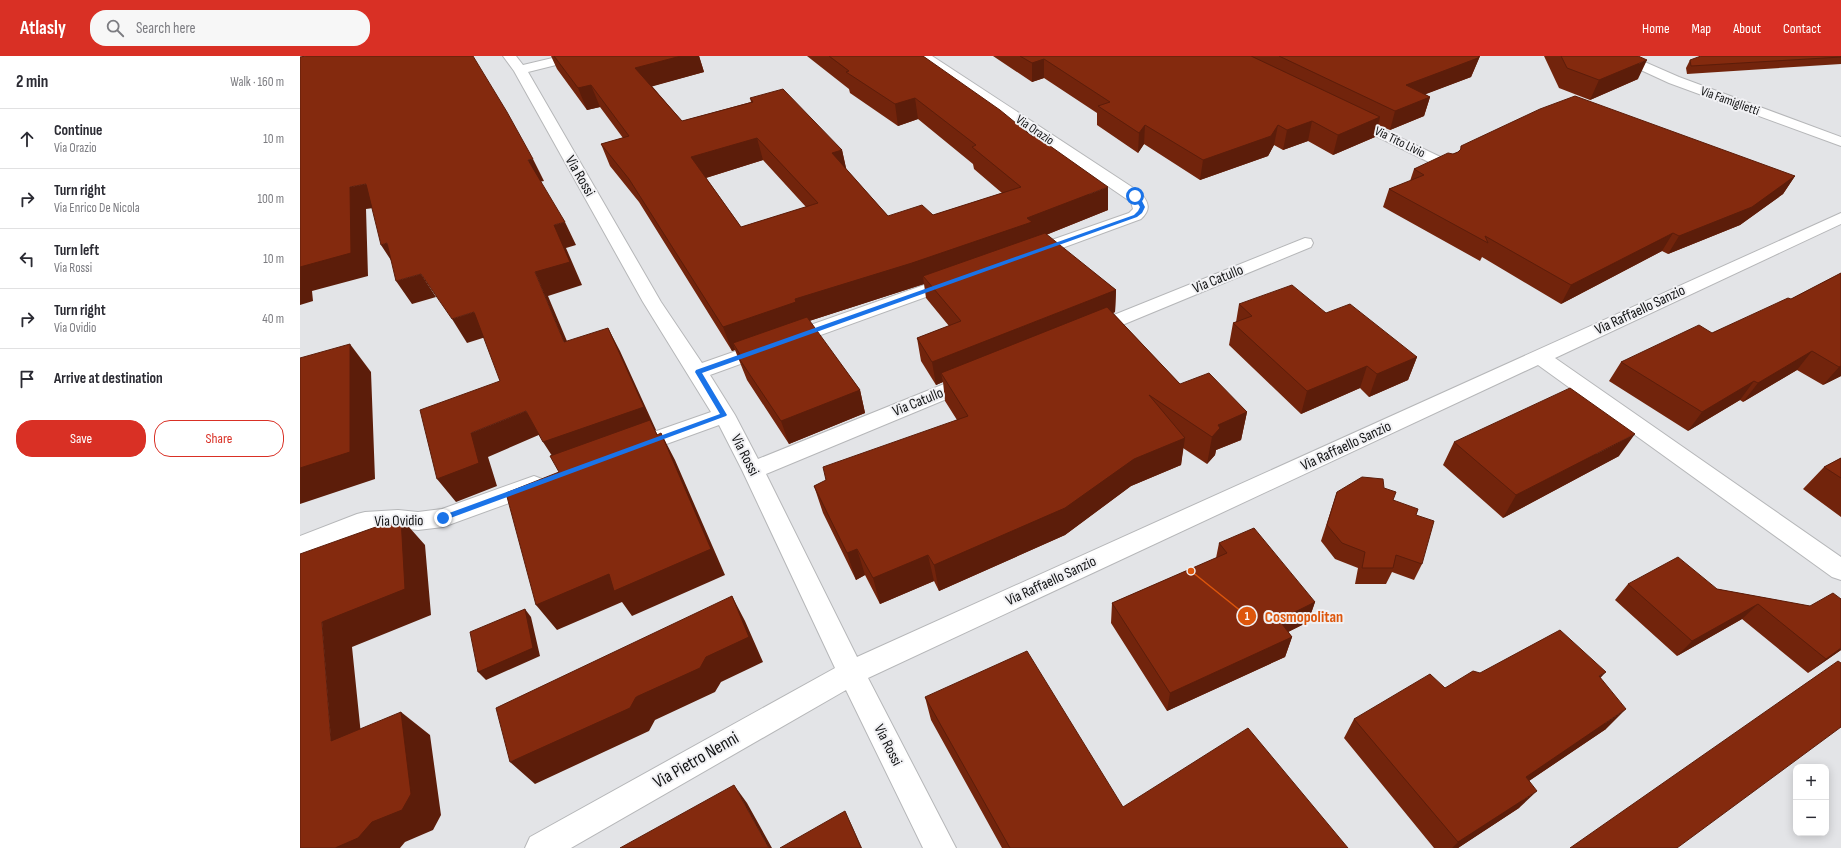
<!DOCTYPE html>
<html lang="en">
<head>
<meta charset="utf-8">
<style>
  body { margin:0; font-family:"Sofia Sans Condensed",sans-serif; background:#f7f7f7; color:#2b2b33 }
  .controls { position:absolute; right:12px; bottom:12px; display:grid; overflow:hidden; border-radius:8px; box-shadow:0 2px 10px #0003 }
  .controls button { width:36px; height:36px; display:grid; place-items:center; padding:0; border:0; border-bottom:1px solid #e1e1e2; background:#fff; color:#2b2b33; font:20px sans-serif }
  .stop { position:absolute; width:12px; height:12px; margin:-9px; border:3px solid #1a73e8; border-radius:50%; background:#fff }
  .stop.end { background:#1a73e8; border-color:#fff; box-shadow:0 1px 4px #0008 }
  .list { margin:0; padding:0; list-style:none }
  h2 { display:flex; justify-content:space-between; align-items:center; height:52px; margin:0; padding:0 16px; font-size:17px }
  h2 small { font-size:13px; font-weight:400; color:#7c7c81 }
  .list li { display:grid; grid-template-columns:26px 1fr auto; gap:12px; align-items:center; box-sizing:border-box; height:60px; padding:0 16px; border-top:1px solid #e1e1e2 }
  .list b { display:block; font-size:15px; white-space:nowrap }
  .list p { margin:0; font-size:13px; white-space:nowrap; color:#7c7c81 }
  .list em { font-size:13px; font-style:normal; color:#7c7c81 }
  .actions { display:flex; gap:8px; padding:12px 16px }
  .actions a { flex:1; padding:9px 0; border:1px solid #d93025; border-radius:16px; text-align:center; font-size:14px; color:#d93025 }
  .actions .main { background:#d93025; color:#fff }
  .icon { flex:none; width:22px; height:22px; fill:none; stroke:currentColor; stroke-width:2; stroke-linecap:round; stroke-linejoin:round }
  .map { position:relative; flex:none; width:1541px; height:792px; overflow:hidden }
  header { display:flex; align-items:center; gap:24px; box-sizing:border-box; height:56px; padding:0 20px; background:#d93025; color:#fff }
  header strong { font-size:19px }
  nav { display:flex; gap:22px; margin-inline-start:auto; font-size:14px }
  .search { width:280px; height:36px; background:#f7f7f7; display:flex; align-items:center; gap:10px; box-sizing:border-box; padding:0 14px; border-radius:16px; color:#7c7c81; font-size:15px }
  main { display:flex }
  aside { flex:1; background:#fff }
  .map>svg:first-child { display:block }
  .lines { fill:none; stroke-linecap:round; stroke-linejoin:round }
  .minor-casing { stroke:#b6b7b9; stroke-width:2 }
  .minor { fill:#fff; fill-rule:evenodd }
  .wall { fill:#72240c; fill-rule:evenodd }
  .shaded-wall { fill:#5c1d0a }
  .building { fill:#842a0e; stroke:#5c1d0a; fill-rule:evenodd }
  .route { fill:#1a73e8 }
  .labels { text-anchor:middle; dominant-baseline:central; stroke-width:4; stroke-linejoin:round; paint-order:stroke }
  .far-street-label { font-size:13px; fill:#121314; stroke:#f1f1f4 }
  .street-label { font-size:15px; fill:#121314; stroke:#f1f1f4 }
  .near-street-label { font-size:18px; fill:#121314; stroke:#f1f1f4 }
  .leader { fill:none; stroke:#dd560c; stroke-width:1.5 }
  .callout-dot { fill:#dd560c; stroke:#f1f1f4; stroke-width:1.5 }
  .mark-label { font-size:12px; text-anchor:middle; font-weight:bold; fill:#fff }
  .callout-label { font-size:16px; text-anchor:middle; font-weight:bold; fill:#dd560c; stroke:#f1f1f4; stroke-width:4; stroke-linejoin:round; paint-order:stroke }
</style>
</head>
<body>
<header>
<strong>Atlasly</strong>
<div class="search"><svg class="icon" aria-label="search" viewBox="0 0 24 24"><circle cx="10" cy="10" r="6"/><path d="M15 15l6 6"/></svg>Search here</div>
<nav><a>Home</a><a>Map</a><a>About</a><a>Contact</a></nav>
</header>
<main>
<aside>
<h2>2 min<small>Walk · 160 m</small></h2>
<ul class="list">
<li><svg class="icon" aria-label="ahead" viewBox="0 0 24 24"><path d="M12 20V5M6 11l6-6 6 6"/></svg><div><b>Continue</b><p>Via Orazio</p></div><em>10 m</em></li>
<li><svg class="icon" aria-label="right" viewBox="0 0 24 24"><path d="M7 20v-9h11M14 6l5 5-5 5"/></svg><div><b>Turn right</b><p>Via Enrico De Nicola</p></div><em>100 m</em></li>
<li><svg class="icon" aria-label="left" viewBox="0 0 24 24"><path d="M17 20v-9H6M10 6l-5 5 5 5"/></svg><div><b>Turn left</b><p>Via Rossi</p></div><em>10 m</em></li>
<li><svg class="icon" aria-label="right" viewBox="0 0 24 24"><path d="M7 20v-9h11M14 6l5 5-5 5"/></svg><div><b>Turn right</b><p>Via Ovidio</p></div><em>40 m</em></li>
<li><svg class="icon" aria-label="arrive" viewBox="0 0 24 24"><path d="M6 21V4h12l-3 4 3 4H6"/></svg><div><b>Arrive at destination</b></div></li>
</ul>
<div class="actions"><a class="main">Save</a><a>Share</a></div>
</aside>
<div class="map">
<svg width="1541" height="792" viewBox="0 0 1541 792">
  <rect width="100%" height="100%" fill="#e3e4e7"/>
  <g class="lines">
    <defs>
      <path id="minor" d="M203,0H216L223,9L261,0H282L280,3L228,16L361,246L402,307L647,221L653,220L659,221L662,225L659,229L410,319L435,359L458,403L664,320L671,318L678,320L681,325L678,330L466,418L557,601L1541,157V168L1255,302L1541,501V524L1532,521L1238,309L568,622L656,792H623L546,634L271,792H225L230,781L535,612L442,414L419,369L336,399L328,397L325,391L328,385L411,356L343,246L214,15Z
        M618,0H632L841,137C849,147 851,154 841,163L735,202L729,203L723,202L720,198L723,194L829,157L833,153L831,146Z
        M1315,0H1331L1379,21L1541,81V90L1369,27L1317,3Z
        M1050,58L1151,106L1154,109L1151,112L1146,114L1141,112L1045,65L1043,62L1045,59Z
        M1005,182L1011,183L1013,187L1011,191L798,279L791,281L784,279L781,275L784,271Z
        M234,420L242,423L245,429L242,435L143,471L118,474L98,472L67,474L0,500V480L57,458L65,456L98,454L118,456L142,453Z"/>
    </defs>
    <use href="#minor" class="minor-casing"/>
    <use href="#minor" class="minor"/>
  </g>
  <path class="wall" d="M251,0H399L404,16L352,30L382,65L451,46L450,42L542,94L546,113L588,160L633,159L702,137L674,113L673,108L618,63L598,70L550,37L549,33L507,0H623L808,154L746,179L816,234L815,256L813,257L880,328L947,356L941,384L916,394L915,399L907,408L883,392L881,409L831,430L765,479L639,535L634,525L580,548L565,519L556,524L523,457L514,430L657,364L645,345L643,326L636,329L621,305L617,282L649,270L626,242L624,228L509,265L560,334L565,357L489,388L447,324L435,294L432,295L339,146L310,110L301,88L323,82L300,51L287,54L257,13ZM463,104L506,151L441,171L406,122Z
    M693,0H1180L1171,21L1125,38L1130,41L1124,60L1090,74L1078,69L1075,81L1033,99L1008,85L983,94L974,89L968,100L900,124L844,88L838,97L797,69V57L744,22L732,26Z
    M1244,0H1338V23L1290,44L1259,32Z
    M1541,0V8L1387,18L1386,12L1390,4Z
    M1161,90L1495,120L1483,138L1440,169L1368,198L1362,195L1261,248L1182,201L1180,205L1083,151L1089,133L1110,125L1114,113L1158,96L1160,94Z
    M1541,217V320L1523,329L1497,314L1443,346L1440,344L1388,375L1309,325L1321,306L1412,277L1491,243Z
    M939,248L1026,257L1117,301L1108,324L1069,341L1060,332L1001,358L929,289L933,267L936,266Z
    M1154,386L1319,400L1203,462L1143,409Z
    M1541,402V461L1503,433L1524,411Z
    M1037,436L1093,444L1116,459L1122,508L1114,524L1092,516L1086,528H1055L1058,512L1035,503L1021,485Z
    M919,487L1015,546L1008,566L988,576L992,581L985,601L867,655L811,567L812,547L916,502Z
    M1328,528L1417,533L1510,550L1541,594L1508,617L1442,563L1377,600L1315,544Z
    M1180,617L1301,622L1306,673L1229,725L1219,752L1158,792H1134L1044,682L1054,663L1145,632Z
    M625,641L823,751L1048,792H702L631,664Z"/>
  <path class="shaded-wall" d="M381,0H399L404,16L343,33L335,12Z
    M1179,0H1180L1171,21L1100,48L1106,29Z
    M744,3V22L732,26V7Z
    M1347,4L1338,23L1290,44L1299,24Z
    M291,29L300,51L287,54L278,32Z
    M1130,41L1124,60L1090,74L1095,55Z
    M615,42L618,63L598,70L595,48Z
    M1080,61L1075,81L1033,99L1038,79Z
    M1012,65L1008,85L983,94L987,74Z
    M845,69L844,88L838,97L839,77Z
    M978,69L974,89L968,100L900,124L903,104Z
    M457,82L463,104L399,124L391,101Z
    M542,94L547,116L532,97Z
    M233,103L244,125L239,126L228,104Z
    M1495,120L1483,138L1440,169L1368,198L1379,180Z
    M66,128L81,151L66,153L68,220L12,235L13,245L0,249V211L50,131Z
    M808,131V154L733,184L623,220L624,228L503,267L433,287L435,294L432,295L423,271L495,243L727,162Z
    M265,166L276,189L266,192L282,229L248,240L277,309L264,286L235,216L254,169Z
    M1373,177L1362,195L1261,248L1271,229Z
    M87,187L96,212L81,189Z
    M121,218L136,241L112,248L96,225Z
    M816,234L815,256L646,325L641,317L643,326L636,329L632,306Z
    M174,256L189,280L167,287L152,263Z
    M308,272L320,295L356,374H355L364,391L258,409L243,386Z
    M50,288L71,316L75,423L0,448V412Z
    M1512,295L1497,314L1443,346L1458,327Z
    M1117,301L1108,324L1069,341L1077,318Z
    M1067,310L1060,332L1001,358L1007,335Z
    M1541,310V320L1523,329L1539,311Z
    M1454,325L1440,344L1388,375L1402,356Z
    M560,334L565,357L489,388L481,365Z
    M226,355L241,378L188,401L197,430L156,446L137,423L171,377Z
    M947,356L941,384L916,394L915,399L907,408L912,381L918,369Z
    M361,377L375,404L425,519L332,560L322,546L257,574L236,549Z
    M1335,378L1319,400L1203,462L1216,439Z
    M885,382L881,409L831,430L765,479L639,535L634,509L834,403Z
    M101,462L125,489L131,559L52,591L64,708L31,685L22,566Z
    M557,493L565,519L556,524L547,497Z
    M628,499L634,525L580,548L573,522Z
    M432,540L445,565L463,606L421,626L415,636L355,664L349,675L235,728L210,706L336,641Z
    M1015,546L1008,566L972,584L979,564Z
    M1458,548L1442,563L1377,600L1392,585Z
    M225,553L231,561L240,600L186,624L178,616Z
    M992,581L985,601L867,655L870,637Z
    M1541,592V594L1508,617L1526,603Z
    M1306,616L1287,636L1299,620Z
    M1326,653L1306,673L1208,739L1226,721Z
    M101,656L130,679L141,759L133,774L105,786L100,792H35Z
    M434,729L447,747L472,792H469Z
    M1237,735L1219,752L1158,792H1152L1158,786Z
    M545,755L553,772L562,792H561Z"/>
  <path class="building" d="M6,0H173L207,56L233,103L228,104L265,166L254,169L270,206L235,216L264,286L308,272L344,351L243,386L226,355L171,377L179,407L137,423L120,354L200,325L174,256L152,263L121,218L96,225L87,187L81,189L66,128L50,131L51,197L0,211V1Z
    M254,0H381L335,12L382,65L453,46L450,42L483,33L542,94L532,97L588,160L622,149L633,159L721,131L672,91L676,89L615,42L595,48L546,16L549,15L529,0H623L700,54L733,81L736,80L808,131L727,162L732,166L612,207L495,243L496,246L423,271L329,123L301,88L329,80L291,29L278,32ZM457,82L518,147L441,171L391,101Z
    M720,0H951L1080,61L1038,79L1012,65L987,74L978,69L971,80L903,104L845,69L839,77L798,50L810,46L744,3L732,7Z
    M979,0H1179L1178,2L1106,29L1130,41L1095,55Z
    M1261,0H1338L1347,4L1299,24L1267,12Z
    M1401,0H1541V1L1391,10L1390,4Z
    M1275,40L1495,120L1452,151L1379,180L1373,177L1271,229L1185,180L1188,187L1089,133L1124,119L1114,113L1148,97L1153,98L1158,96L1161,93V90L1240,53Z
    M745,177L816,234L632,306L617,282L661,265L623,220Z
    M1541,217V310L1539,311L1512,295L1458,327L1454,325L1402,356L1321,306L1399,269L1412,277L1488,242L1491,243Z
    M992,229L1026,257L1050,248L1117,301L1077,318L1067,310L1007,335L933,267L952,260L939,248Z
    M807,251L880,328L909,317L947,356L918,369L920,372L912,381L849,339L885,382L834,403L765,452L634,509L628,499L573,522L557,493L547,497L514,430L526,424L523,411L668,360L641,317Z
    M507,261L560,334L481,365L438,301L441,300L433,287Z
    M50,288V396L0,412V302Z
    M1270,332L1335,378L1216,439L1154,386Z
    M350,364L357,379L361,377L411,493L314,535L309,518L236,549L206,437L259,416L250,400Z
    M1541,402V422L1524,411Z
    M1062,421L1083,423L1084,432L1096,436L1093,444L1118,453L1116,459L1134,465L1122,508L1096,499L1093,512H1062L1065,496L1042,487L1027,469L1037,436Z
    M101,462L105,533L22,566L31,685L101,656L111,738L102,754L72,766L58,782L35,792H0V498Z
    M954,472L1015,546L979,564L992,581L870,637L812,547L927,497L919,487Z
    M1378,501L1417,533L1510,550L1533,537L1541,543V592L1526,603L1458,548L1392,585L1328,528Z
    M432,540L449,581L406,601L400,612L336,641L330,652L210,706L196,652Z
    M225,553L233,592L178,616L170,576Z
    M1260,574L1306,616L1299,620L1326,653L1226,721L1237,735L1158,786L1054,663L1130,618L1145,632L1173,615L1180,617Z
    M727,595L823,751L948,672L1048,792H710L625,641Z
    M1538,605L1541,607V671L1377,792H1270Z
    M434,729L469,792H320Z
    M545,755L561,792H480Z"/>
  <path class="route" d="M835,139L842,145L845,151L842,157L837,161L402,317L427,359L426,360L145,464H141L140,462L141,460L420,358L395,316L396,314L834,159L838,155L840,151L833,140Z"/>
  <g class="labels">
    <g class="far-street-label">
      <text transform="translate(1430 45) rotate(20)">Via Famiglietti</text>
      <text transform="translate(735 74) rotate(34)">Via Orazio</text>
      <text transform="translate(1100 86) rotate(26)">Via Tito Livio</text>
    </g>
    <g class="street-label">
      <text transform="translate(280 120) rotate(60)">Via Rossi</text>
      <text transform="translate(918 223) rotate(-22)">Via Catullo</text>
      <text transform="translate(1340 254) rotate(-25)">Via Raffaello Sanzio</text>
      <text transform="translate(618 346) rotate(-22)">Via Catullo</text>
      <text transform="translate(1046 390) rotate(-25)">Via Raffaello Sanzio</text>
      <text transform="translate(445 399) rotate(63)">Via Rossi</text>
      <text transform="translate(99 465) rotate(-1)">Via Ovidio</text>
      <text transform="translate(751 525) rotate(-25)">Via Raffaello Sanzio</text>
      <text transform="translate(588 689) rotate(63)">Via Rossi</text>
    </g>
    <g class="near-street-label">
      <text transform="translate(396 704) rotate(-30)">Via Pietro Nenni</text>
    </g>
  </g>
  <path class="leader" d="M891 515L947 560"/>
  <g class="callout-dot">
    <circle cx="891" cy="515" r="4"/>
    <circle cx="947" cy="560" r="10"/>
  </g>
  <g class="mark-label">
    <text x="947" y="564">1</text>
  </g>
  <g class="callout-label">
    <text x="1004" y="566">Cosmopolitan</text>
  </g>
</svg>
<div class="controls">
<button>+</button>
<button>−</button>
</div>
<div class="stop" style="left:835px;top:140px"></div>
<div class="stop end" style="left:143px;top:462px"></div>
</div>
</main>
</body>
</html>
